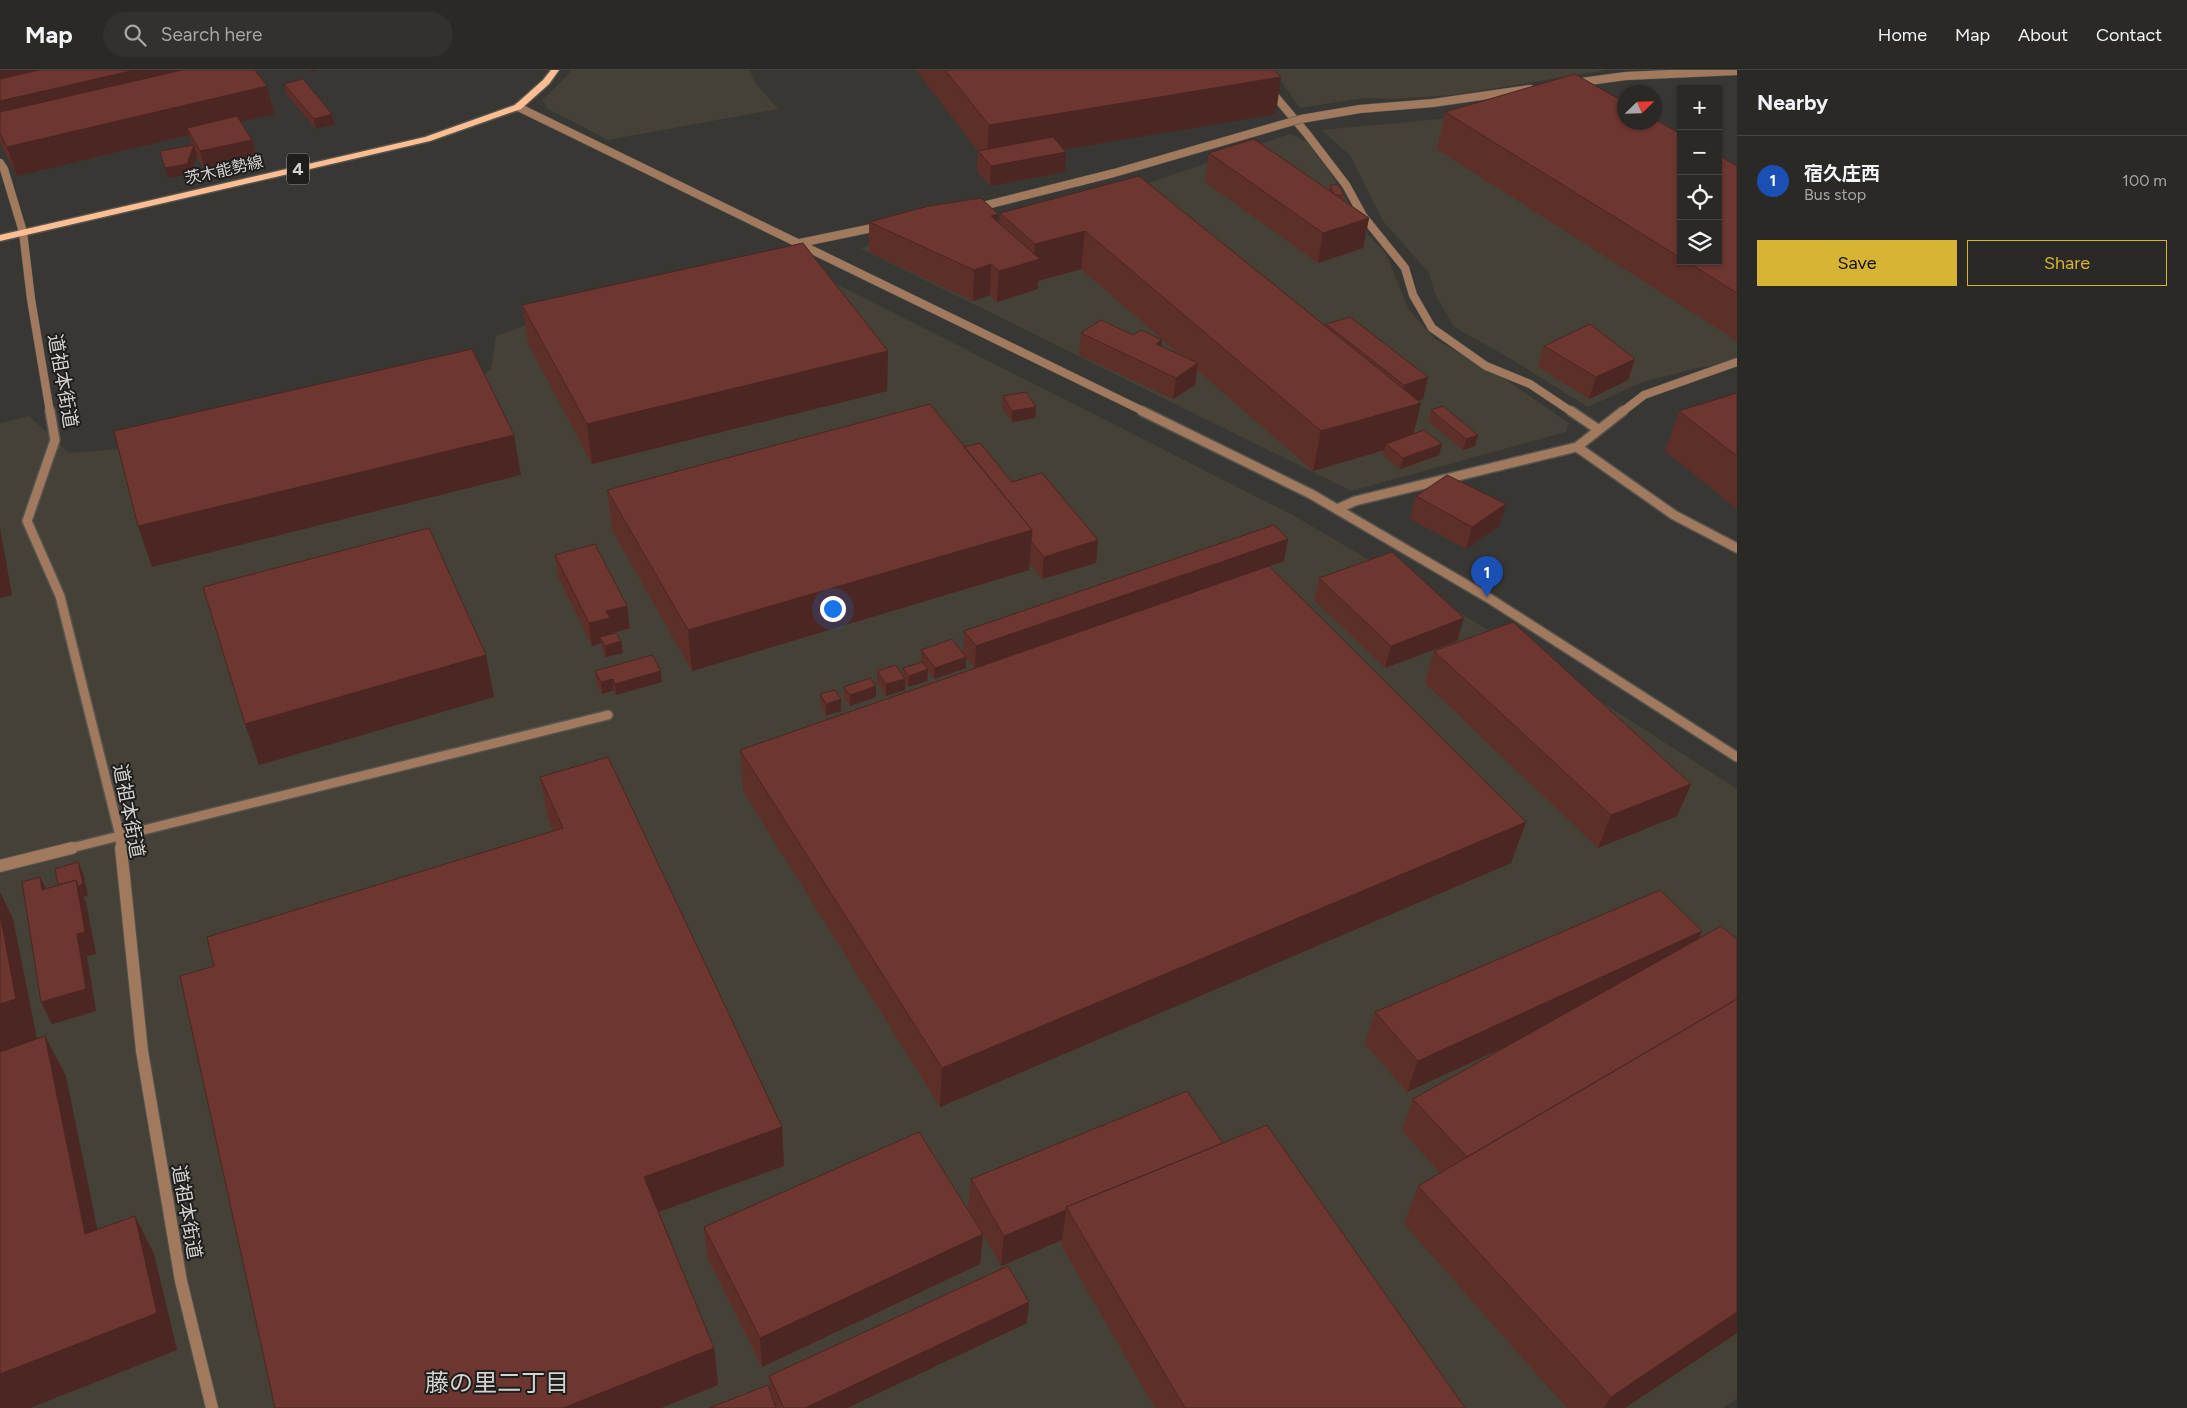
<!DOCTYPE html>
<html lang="en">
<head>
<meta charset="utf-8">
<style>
  body { margin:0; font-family:Figtree,"Noto Sans JP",sans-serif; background:#33312e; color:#f1f3f6 }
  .controls { position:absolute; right:15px; top:15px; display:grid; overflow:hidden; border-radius:0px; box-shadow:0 1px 4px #0004 }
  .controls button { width:45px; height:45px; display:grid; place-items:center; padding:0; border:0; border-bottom:1px solid #474543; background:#2b2926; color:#f1f3f6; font:25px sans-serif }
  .compass { position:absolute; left:1617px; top:15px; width:45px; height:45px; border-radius:50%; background:#2b2926; box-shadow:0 1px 4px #0004; rotate:67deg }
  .you { position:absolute; left:832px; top:538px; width:18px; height:18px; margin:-12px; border:4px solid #fff; border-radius:50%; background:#1a73e8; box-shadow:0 0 0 8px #1a73e833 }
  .badge { display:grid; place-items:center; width:32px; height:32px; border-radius:50%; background:#d7b434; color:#fff; font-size:16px; font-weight:700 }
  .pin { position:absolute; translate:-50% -41px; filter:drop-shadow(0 1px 2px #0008) }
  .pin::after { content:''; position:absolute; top:26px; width:18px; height:15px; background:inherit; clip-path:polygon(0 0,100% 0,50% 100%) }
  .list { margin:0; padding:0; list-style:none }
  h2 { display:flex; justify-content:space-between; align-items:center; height:65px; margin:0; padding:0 20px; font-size:21px }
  h2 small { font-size:16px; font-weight:400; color:#a6a6a7 }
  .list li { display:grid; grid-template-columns:32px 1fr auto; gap:15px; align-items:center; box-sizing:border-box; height:90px; padding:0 20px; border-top:1px solid #474543 }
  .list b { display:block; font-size:19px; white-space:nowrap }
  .list p { margin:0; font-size:16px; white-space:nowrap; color:#a6a6a7 }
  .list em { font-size:16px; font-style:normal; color:#a6a6a7 }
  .actions { display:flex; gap:10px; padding:15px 20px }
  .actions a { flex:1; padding:11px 0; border:1px solid #d7b434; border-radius:0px; text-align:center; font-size:18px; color:#d7b434 }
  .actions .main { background:#d7b434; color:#111 }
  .icon { flex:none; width:28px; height:28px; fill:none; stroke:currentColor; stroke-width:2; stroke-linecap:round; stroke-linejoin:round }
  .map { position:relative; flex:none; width:1737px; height:1338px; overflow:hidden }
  header { display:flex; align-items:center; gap:30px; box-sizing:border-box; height:70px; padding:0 25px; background:#2b2926; border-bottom:1px solid #474543 }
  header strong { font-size:24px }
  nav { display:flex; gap:28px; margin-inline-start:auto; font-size:18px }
  .search { width:350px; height:45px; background:#33312e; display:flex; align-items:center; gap:12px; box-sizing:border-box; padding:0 18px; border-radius:28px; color:#a6a6a7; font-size:19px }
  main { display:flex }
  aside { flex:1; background:#2b2926 }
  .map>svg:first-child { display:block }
  .built { fill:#454137 }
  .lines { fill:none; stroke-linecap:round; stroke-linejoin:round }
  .minor-far2-casing { stroke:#55534f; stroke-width:9 }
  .minor-far1-casing { stroke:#55534f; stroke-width:12 }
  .minor-casing { stroke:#55534f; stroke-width:14 }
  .tertiary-far1-casing { stroke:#55534f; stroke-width:9 }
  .tertiary-casing { stroke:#55534f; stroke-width:12 }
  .primary-casing { stroke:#55534f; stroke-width:3 }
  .minor-far2 { stroke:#a0795e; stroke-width:8 }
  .minor-far1 { stroke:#a0795e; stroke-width:9 }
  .minor { stroke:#a0795e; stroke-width:12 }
  .tertiary-far1 { stroke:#a0795e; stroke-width:8 }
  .tertiary { stroke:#a0795e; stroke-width:9 }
  .primary { fill:#febe91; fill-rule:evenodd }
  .minor-bridge-casing { stroke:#55534f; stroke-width:9; stroke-linecap:butt }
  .minor-bridge { stroke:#a0795e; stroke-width:8 }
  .wall { fill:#5e2e29 }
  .shaded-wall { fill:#4c2622 }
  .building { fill:#6d3630; stroke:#4c2622 }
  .labels { text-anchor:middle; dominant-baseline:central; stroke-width:4; stroke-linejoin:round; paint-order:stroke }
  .far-street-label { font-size:16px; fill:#d3d2cf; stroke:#1f1e1d }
  .shield { fill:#1f1e1d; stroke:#9d9c9a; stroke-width:1 }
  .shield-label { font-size:18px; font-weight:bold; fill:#d3d2cf }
  .street-label { font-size:19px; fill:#d3d2cf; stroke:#1f1e1d }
  .near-neighbourhood-label { font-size:24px; fill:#d3d2cf; stroke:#1f1e1d }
</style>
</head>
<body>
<header>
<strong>Map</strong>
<div class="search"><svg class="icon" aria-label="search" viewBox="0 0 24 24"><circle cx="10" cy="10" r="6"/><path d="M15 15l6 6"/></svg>Search here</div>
<nav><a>Home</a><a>Map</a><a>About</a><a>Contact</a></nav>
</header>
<main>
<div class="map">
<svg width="1737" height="1338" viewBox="0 0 1737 1338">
  <rect width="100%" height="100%" fill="#393733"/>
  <path class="built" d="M571,0H749L757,15L778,39L608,70L548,39L542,30L569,4Z
    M1273,0H1607L1453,25L1395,29L1364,28L1300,38Z
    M1472,46L1624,52L1681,101V191H1718L1737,133V293L1702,297L1642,312L1588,337L1506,286L1454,257L1435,224L1429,203L1383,151L1350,85L1321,60Z
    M1290,64L1307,72L1328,100L1369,166L1386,184L1409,240L1436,270L1502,307L1569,353L1566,362L1351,421L860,178L919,166L1008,151L1143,115Z
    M793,192L1291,444L1507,571L1737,719V1328L1723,1338H0V353L29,346L69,383L242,369L471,317L491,299L496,266L526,255Z"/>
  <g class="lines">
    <defs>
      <path id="minor-far2" d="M1253,0L1307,64L1346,115L1363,146L1405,198L1413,225L1432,258L1486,296L1530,314L1572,342
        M1574,13L1626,6L1737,1
        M1301,49L1360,39L1433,33L1530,19
        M0,93L4,99L23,162L31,229L50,342
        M975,138L1114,103L1273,57
        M800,173L882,156
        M1622,342L1644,325L1737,292"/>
      <path id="minor-far1" d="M50,341L55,370L27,451L60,526L120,766L121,779
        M1571,341L1599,360
        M1577,377L1674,445L1737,478
        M1337,439L1355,431L1577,377L1623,341
        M67,779L608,645"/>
      <path id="minor" d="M121,778L142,981L181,1211L212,1338
        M0,796L72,778"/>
      <path id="tertiary-far1" d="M518,37L1145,342"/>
      <path id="tertiary" d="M1142,341L1311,424L1487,527L1737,687"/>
      <path id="primary" d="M551,0H559L549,14L521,39L430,71L0,171V165L425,67L515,35L543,10Z"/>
    </defs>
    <use href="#minor-far2" class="minor-far2-casing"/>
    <use href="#minor-far1" class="minor-far1-casing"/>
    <use href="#minor" class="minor-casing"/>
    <use href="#tertiary-far1" class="tertiary-far1-casing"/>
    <use href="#tertiary" class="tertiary-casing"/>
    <use href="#primary" class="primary-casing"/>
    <use href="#minor-far2" class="minor-far2"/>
    <use href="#minor-far1" class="minor-far1"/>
    <use href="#minor" class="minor"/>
    <use href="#tertiary-far1" class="tertiary-far1"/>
    <use href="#tertiary" class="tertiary"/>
    <use href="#primary" class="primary"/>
    <defs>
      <path id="minor-bridge" d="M1273,57L1301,49"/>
    </defs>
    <use href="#minor-bridge" class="minor-bridge-casing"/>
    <use href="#minor-bridge" class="minor-bridge"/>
  </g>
  <path class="wall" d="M0,0L267,16L274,44L241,52L252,70L257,90L206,102L196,85L190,104L168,108L160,81L192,75L189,65L17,106L0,73Z
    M916,0H1274L1276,44L1064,79L1065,102L990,116L977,101L978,81Z
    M284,14L335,54L316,59L286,24Z
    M1445,42L1681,64V191H1718L1737,96V271L1437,79Z
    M1209,83L1329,120L1330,115L1344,125L1343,130L1369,148L1363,178L1318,193L1205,112Z
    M1139,106L1326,256V254L1428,307L1423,329L1418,330L1413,364L1439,385L1400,399L1383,385L1384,380L1313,401L1197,300L1195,315L1173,329L1079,285L1081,263L1133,265L1161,276L1179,284L1081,199L1038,211V219L997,232L990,225L973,231L869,182V152L998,144V152L1000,154V143Z
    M522,235L888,281L887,321L592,394L528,274Z
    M1544,276L1635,289L1628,310L1589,329L1538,297Z
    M1737,323V439L1665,381L1679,341Z
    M1003,326L1036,337L1035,348L1012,352L1002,337Z
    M1431,340L1475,376L1463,380L1428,351Z
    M964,377L1012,412L1098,470L1096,493L1042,509L1030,493L1029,500L692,601L612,460L607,420Z
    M1416,426L1506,434L1499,456L1466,479L1410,449Z
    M555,485L630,558L612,563L623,583L606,587L602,579L601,573L592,576L558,507Z
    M1284,491L1149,538L1511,793L940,1037L743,721L740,680L975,598L966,588V598L934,609L928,601L927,611L908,617L905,612V620L886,626L877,613V601L903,606V598L921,592V580L963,582L964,561Z
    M1319,508L1457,571L1385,598L1314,530Z
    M1434,581L1691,714L1677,746L1598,778L1425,613Z
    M595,601L662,612L616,625L614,620L602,624L596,613Z
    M876,616V627L850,636L844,628V617Z
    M820,624L841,641L826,645L821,635Z
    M540,707L782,1057L784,1096L659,1142L714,1278L718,1315L661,1338H275L214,896L553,761L548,748Z
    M1702,861L1698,869L1737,1263L1625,1338H1567L1404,1154L1418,1116L1440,1103L1402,1060L1413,1029L1513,973L1407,1022L1365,974L1375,942Z
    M1223,1073L1465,1338H1155L1061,1175L1062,1170L1001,1196L983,1164L980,1194L762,1297L707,1187L704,1157L982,1162L968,1139L971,1109Z
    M1027,1253L847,1338H709L771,1323L769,1306Z"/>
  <path class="shaded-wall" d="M0,0H99L0,23Z
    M135,0H207L0,62V31Z
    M310,0H319L311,2Z
    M1281,7L1276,44L987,92L989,55Z
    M267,16L274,44L191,64L187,58L189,65L17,106L7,77Z
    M332,44L335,54L316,59L314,49Z
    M252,70L257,90L206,102L200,81Z
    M194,75L197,85L190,104L168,108L165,98Z
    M1066,82L1065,102L990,116L991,96Z
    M998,144L997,174L991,146Z
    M1369,148L1363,178L1318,193L1323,163Z
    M1085,161L1081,199L1038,211V219L997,232L999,201L1034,191L1035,174Z
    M991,194L990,225L973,231L974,200Z
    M1162,270L1159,291L1156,274Z
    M888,281L887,321L592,394L587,354Z
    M1635,289L1628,310L1589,329L1596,307Z
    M1198,293L1195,315L1173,329L1176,308Z
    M1428,307L1423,329L1399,337L1404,315Z
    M1421,333L1411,373L1386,374L1384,380L1313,401L1321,361Z
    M1036,337L1035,348L1012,352V341Z
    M514,365L521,405L152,497L138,456Z
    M1478,365L1475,376L1463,380L1466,369Z
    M1442,374L1439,385L1400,399L1403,388Z
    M1506,434L1499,456L1466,479L1472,457Z
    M0,458L12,525L0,528Z
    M1032,460L1029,500L692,601L688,560Z
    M1288,469L1284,491L975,598L976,576Z
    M1098,470L1096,493L1042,509L1044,487Z
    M627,536L630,558L612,563L613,570L600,567L601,573L592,576L589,553L606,541Z
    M1464,548L1457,571L1385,598L1391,576Z
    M621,571L623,583L606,587L605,576Z
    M486,585L494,627L259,695L245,654Z
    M966,587V598L934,609L935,598Z
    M928,599L927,611L908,617L909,606Z
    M661,601L662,612L616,625L615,614Z
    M613,609L614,620L602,624L601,612Z
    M905,609V620L886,626V614Z
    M876,616V627L850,636V625Z
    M841,629V641L826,645V634Z
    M1691,714L1677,746L1598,778L1611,745Z
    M1526,752L1511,793L940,1037L942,998Z
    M78,792L83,803L88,826L83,827L86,832L96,884L87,886L96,941L52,954L41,932L77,864L76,810Z
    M40,807L51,829L42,820Z
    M0,822L13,849L37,969L0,982Z
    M1702,861L1686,893L1407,1022L1418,991Z
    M45,966L66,1006L106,1202L85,1164Z
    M782,1057L784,1096L650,1145L644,1107Z
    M1066,1140L1062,1170L1001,1196L1004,1166Z
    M135,1146L154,1184L177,1280L30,1338H0V1304Z
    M983,1164L980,1194L762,1297L760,1268Z
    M1029,1232L1027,1253L847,1338H805Z
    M1737,1242V1263L1625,1338H1604L1611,1327Z
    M714,1278L718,1315L661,1338H563Z"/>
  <path class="building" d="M39,0H135L0,31V9Z
    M182,0H255L267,16L7,77L0,63V42Z
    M945,0H1274L1281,7L989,55Z
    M1575,4L1624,32V52H1654V49L1681,64V188L1445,42Z
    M303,9L332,44L314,49L284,14Z
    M237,46L252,70L200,81L187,58Z
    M1053,67L1066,82L991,96L978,81Z
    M1254,69L1369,148L1323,163L1209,83Z
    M194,75L187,94L165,98L160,81Z
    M1718,85L1737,96V223L1686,191H1718Z
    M1139,106L1421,333L1321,361L1085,161L1035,174L1000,143Z
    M1330,115H1339L1344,125H1335L1334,124Z
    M981,128L998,144L991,146L1040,189L999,201L991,194L974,200L869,152L929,136Z
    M803,173L888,281L587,354L522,235Z
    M1350,247L1428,307L1404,315L1326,254Z
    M1101,250L1133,265L1141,260L1162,270L1156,274L1198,293L1176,308L1081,263Z
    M1590,254L1635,289L1596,307L1544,276Z
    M472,279L514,365L138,456L114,361Z
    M1026,322L1036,337L1012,341L1003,326Z
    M1737,323V386L1679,341Z
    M930,334L1032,460L688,560L607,420Z
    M1443,336L1478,365L1466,369L1431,340Z
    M1424,360L1442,374L1403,388L1386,374Z
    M980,373L1012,412L1042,403L1098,470L1044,487L1031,471L1032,460L964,377Z
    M1447,405L1506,434L1472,457L1416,426Z
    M1274,455L1288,469L976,576L964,561Z
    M429,458L486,585L245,654L203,517Z
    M595,474L627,536L606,541L610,548L589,553L555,485Z
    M1392,482L1464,548L1391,576L1319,508Z
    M1269,496L1526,752L942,998L740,680Z
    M1513,552L1691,714L1611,745L1434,581Z
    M616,563L621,571L605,576L600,567Z
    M952,569L966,587L935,598L921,580Z
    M652,585L661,601L615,614L613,609L601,612L595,601Z
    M922,592L928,599L909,606L903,598Z
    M896,595L905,609L886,614L877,601Z
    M870,608L876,616L850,625L844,617Z
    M835,620L841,629L826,634L820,624Z
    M608,687L782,1057L644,1107L714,1278L563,1338H275L180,906L214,896L207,867L563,758L540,707Z
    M78,792L83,814L78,816L76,810L58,815L55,799Z
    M40,807L42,820L76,810L85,862L77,864L86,919L41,932L22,812Z
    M1660,820L1702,861L1418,991L1375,942Z
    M0,844L16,929L0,934Z
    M1721,856L1737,869V929L1467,1087L1413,1029Z
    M1737,929V1242L1611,1327L1418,1116Z
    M45,966L85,1164L135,1146L157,1243L0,1304V982Z
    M1187,1021L1223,1073L1066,1137V1140L1004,1166L971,1109Z
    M1267,1055L1465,1338H1185L1066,1137Z
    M919,1062L983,1164L760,1268L704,1157Z
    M1008,1196L1029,1232L805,1338H784L769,1306Z
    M768,1315L776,1338H709Z"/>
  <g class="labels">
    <g class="far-street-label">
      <text transform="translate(224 100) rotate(-13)">茨木能勢線</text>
    </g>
    <rect class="shield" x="287" y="83.5" width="22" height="31" rx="4"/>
    <g class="shield-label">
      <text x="298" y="99">4</text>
    </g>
    <g class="street-label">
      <text transform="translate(63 311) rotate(80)">道祖本街道</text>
      <text transform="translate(129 741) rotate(79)">道祖本街道</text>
      <text transform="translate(187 1142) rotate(80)">道祖本街道</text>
    </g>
    <g class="near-neighbourhood-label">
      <text x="497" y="1312">藤の里二丁目</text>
    </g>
  </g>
</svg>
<div class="controls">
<button>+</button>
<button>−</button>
<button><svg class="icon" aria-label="locate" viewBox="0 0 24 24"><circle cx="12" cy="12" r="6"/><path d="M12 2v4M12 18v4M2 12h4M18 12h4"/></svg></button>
<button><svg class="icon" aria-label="layers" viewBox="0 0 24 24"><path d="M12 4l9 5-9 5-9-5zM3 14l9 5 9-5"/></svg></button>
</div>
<svg class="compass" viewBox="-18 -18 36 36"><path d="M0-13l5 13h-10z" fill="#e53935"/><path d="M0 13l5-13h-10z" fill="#a6a6a7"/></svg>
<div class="you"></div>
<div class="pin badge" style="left:1487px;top:527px;background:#1a4fb4">1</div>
</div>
<aside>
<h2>Nearby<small></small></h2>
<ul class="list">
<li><span class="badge" style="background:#1a4fb4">1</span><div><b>宿久庄西</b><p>Bus stop</p></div><em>100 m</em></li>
</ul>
<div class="actions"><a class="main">Save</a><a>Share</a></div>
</aside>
</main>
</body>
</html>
